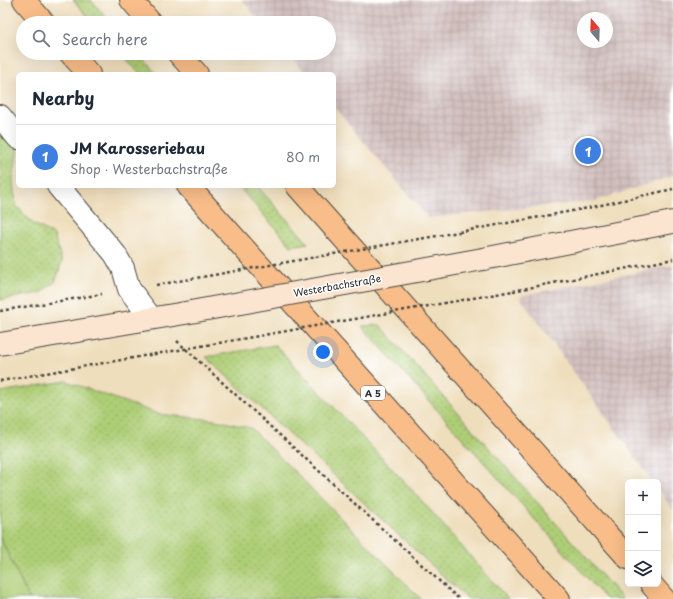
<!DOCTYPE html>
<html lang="en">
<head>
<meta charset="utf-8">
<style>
  body { margin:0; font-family:"Playpen Sans",sans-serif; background:#f6f6f7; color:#1f2937 }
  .controls { position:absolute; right:12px; bottom:12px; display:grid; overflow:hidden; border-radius:6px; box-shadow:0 4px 16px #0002 }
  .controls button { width:36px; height:36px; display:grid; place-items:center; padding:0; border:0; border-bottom:1px solid #e0e1e3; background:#fff; color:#1f2937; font:20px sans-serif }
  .compass { position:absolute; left:577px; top:12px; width:36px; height:36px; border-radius:50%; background:#fff; box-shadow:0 4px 16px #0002; rotate:341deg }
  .you { position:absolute; left:323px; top:352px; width:14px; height:14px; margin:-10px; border:3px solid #fff; border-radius:50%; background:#1a73e8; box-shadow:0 0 0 6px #1a73e833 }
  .badge { display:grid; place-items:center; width:26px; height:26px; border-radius:50%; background:#ea580c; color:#fff; font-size:13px; font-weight:700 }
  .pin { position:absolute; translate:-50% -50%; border:2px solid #fff; box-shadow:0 1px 4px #0006 }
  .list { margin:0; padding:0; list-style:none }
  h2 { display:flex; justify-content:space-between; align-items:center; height:52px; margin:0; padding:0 16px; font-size:17px }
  h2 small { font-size:13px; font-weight:400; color:#747a83 }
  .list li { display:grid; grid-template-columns:26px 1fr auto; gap:12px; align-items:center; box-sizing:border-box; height:64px; padding:0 16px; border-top:1px solid #e0e1e3 }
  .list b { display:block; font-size:15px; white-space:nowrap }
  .list p { margin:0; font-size:13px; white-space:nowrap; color:#747a83 }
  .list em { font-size:13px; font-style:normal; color:#747a83 }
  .icon { flex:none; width:22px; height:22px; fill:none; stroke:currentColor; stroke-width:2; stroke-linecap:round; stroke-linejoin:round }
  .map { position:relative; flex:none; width:673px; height:599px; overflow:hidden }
  .search { position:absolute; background:#fff; box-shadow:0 4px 16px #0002; left:16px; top:16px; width:320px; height:44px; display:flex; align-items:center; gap:10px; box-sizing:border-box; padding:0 14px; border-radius:22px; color:#747a83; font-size:15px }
  .panel { position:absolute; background:#fff; box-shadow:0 4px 16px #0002; left:16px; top:72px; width:320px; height:116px; border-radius:6px }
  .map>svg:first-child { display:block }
  .industrial { fill:url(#industrial-grid); fill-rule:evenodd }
  .grass { fill:url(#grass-dots); stroke:#6c7c50 }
  .garden { fill:#aece76; stroke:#6c7c50 }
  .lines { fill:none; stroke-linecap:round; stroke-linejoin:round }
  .street-casing { stroke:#484641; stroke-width:24 }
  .secondary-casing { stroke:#484641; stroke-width:24 }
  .highway-casing { stroke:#484641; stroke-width:24 }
  .path { stroke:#484641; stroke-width:2.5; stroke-dasharray:3 3; stroke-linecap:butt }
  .street { stroke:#fff; stroke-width:22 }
  .secondary { stroke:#fce5d0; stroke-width:22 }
  .highway { stroke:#f8bd89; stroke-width:22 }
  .secondary-bridge-casing { stroke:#484641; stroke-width:24; stroke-linecap:butt }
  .path-bridge { stroke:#484641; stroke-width:2.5; stroke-dasharray:3 3; stroke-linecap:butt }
  .secondary-bridge { stroke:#fce5d0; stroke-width:22 }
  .labels { text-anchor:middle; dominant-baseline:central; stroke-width:3; stroke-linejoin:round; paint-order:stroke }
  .shield { fill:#fff; stroke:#6b6b6b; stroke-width:1 }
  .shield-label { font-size:9px; font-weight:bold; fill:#2b2b2b }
  .street-label { font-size:10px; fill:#2b2b2b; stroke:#fff }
</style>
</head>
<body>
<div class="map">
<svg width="673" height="599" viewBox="0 0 673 599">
  <defs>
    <pattern id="industrial-grid" width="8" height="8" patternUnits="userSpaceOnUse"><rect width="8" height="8" fill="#d1bfbd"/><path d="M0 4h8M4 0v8" fill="none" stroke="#b4a4a3"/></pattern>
    <pattern id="grass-dots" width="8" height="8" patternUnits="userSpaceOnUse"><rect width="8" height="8" fill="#aece76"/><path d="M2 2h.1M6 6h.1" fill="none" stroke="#96b166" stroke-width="1.8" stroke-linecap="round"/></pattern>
  </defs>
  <rect width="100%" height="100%" fill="#fff"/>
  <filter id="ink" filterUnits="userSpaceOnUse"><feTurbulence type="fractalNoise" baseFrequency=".025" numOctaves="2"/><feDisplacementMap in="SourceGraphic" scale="8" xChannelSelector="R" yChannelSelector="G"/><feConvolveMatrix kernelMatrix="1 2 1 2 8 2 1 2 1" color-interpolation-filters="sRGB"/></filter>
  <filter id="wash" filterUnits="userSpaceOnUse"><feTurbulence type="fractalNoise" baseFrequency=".012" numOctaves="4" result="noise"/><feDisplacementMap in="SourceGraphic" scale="16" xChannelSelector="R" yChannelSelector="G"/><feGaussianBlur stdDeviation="0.9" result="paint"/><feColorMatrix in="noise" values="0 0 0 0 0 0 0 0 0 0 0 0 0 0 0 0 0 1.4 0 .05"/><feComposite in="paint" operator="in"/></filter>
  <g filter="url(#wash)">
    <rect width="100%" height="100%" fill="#efdebc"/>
    <path class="industrial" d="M242,0H673V176L595,201L428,218L334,107V74H306L288,53H329V23H262ZM583,18H607V42H583Z
      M673,265V510L658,489V482H653L519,296Z"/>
    <path class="grass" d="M73,0H91L111,23H94Z
      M121,53H138L157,74H140Z
      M0,126L18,148L13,181L16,205L32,223L54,235L62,262L55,282L40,293L0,300Z
      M238,186H257L308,243L291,246Z
      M380,325L623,599H606L362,326Z
      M275,345L413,491L508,599H468L206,357Z
      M66,381L158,414L215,420L251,428L421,599H29L0,537V392Z"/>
    <path class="garden" d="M0,537L29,599H0Z"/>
  </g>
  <g filter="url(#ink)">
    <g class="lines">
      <defs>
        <path id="street" d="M0,116L18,138
          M58,186L115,254L123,268L129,289L151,318"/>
        <path id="secondary" d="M483,259L673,222
          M0,344L185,313"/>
        <path id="highway" d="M24,0L44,23
          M131,0L151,23
          M70,53L89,74
          M178,53L197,74
          M188,186L559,599
          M297,186L628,558
          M651,584L664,599"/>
      </defs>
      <use href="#street" class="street-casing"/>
      <use href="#secondary" class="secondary-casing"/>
      <use href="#highway" class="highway-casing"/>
      <path class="path" d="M459,232L588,208L673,189
        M513,291L673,259
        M0,311L102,294
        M177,341L459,599
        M0,381L213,344"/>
      <use href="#street" class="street"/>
      <use href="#secondary" class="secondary"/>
      <use href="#highway" class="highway"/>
      <defs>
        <path id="secondary-bridge" d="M185,313L483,259"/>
      </defs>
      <use href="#secondary-bridge" class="secondary-bridge-casing"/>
      <path class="path-bridge" d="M156,285L459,232
        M213,344L513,291"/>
      <use href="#secondary-bridge" class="secondary-bridge"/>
    </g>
  </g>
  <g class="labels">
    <rect class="shield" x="361" y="386" width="24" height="14" rx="3"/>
    <g class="shield-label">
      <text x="373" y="393">A 5</text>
    </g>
    <g class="street-label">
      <text transform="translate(337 285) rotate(-10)">Westerbachstraße</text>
    </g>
  </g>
</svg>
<div class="controls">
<button>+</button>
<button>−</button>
<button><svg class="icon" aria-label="layers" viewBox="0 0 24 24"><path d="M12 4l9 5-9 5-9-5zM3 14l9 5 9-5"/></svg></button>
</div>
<svg class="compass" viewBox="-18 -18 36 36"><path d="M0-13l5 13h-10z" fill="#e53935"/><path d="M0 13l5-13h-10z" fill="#747a83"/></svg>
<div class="you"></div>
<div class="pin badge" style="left:588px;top:151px;background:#3f7fe0">1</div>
<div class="search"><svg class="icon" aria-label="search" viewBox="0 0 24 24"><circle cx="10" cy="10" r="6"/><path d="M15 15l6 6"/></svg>Search here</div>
<section class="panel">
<h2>Nearby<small></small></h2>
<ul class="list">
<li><span class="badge" style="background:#3f7fe0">1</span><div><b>JM Karosseriebau</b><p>Shop · Westerbachstraße</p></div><em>80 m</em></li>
</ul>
</section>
</div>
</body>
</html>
